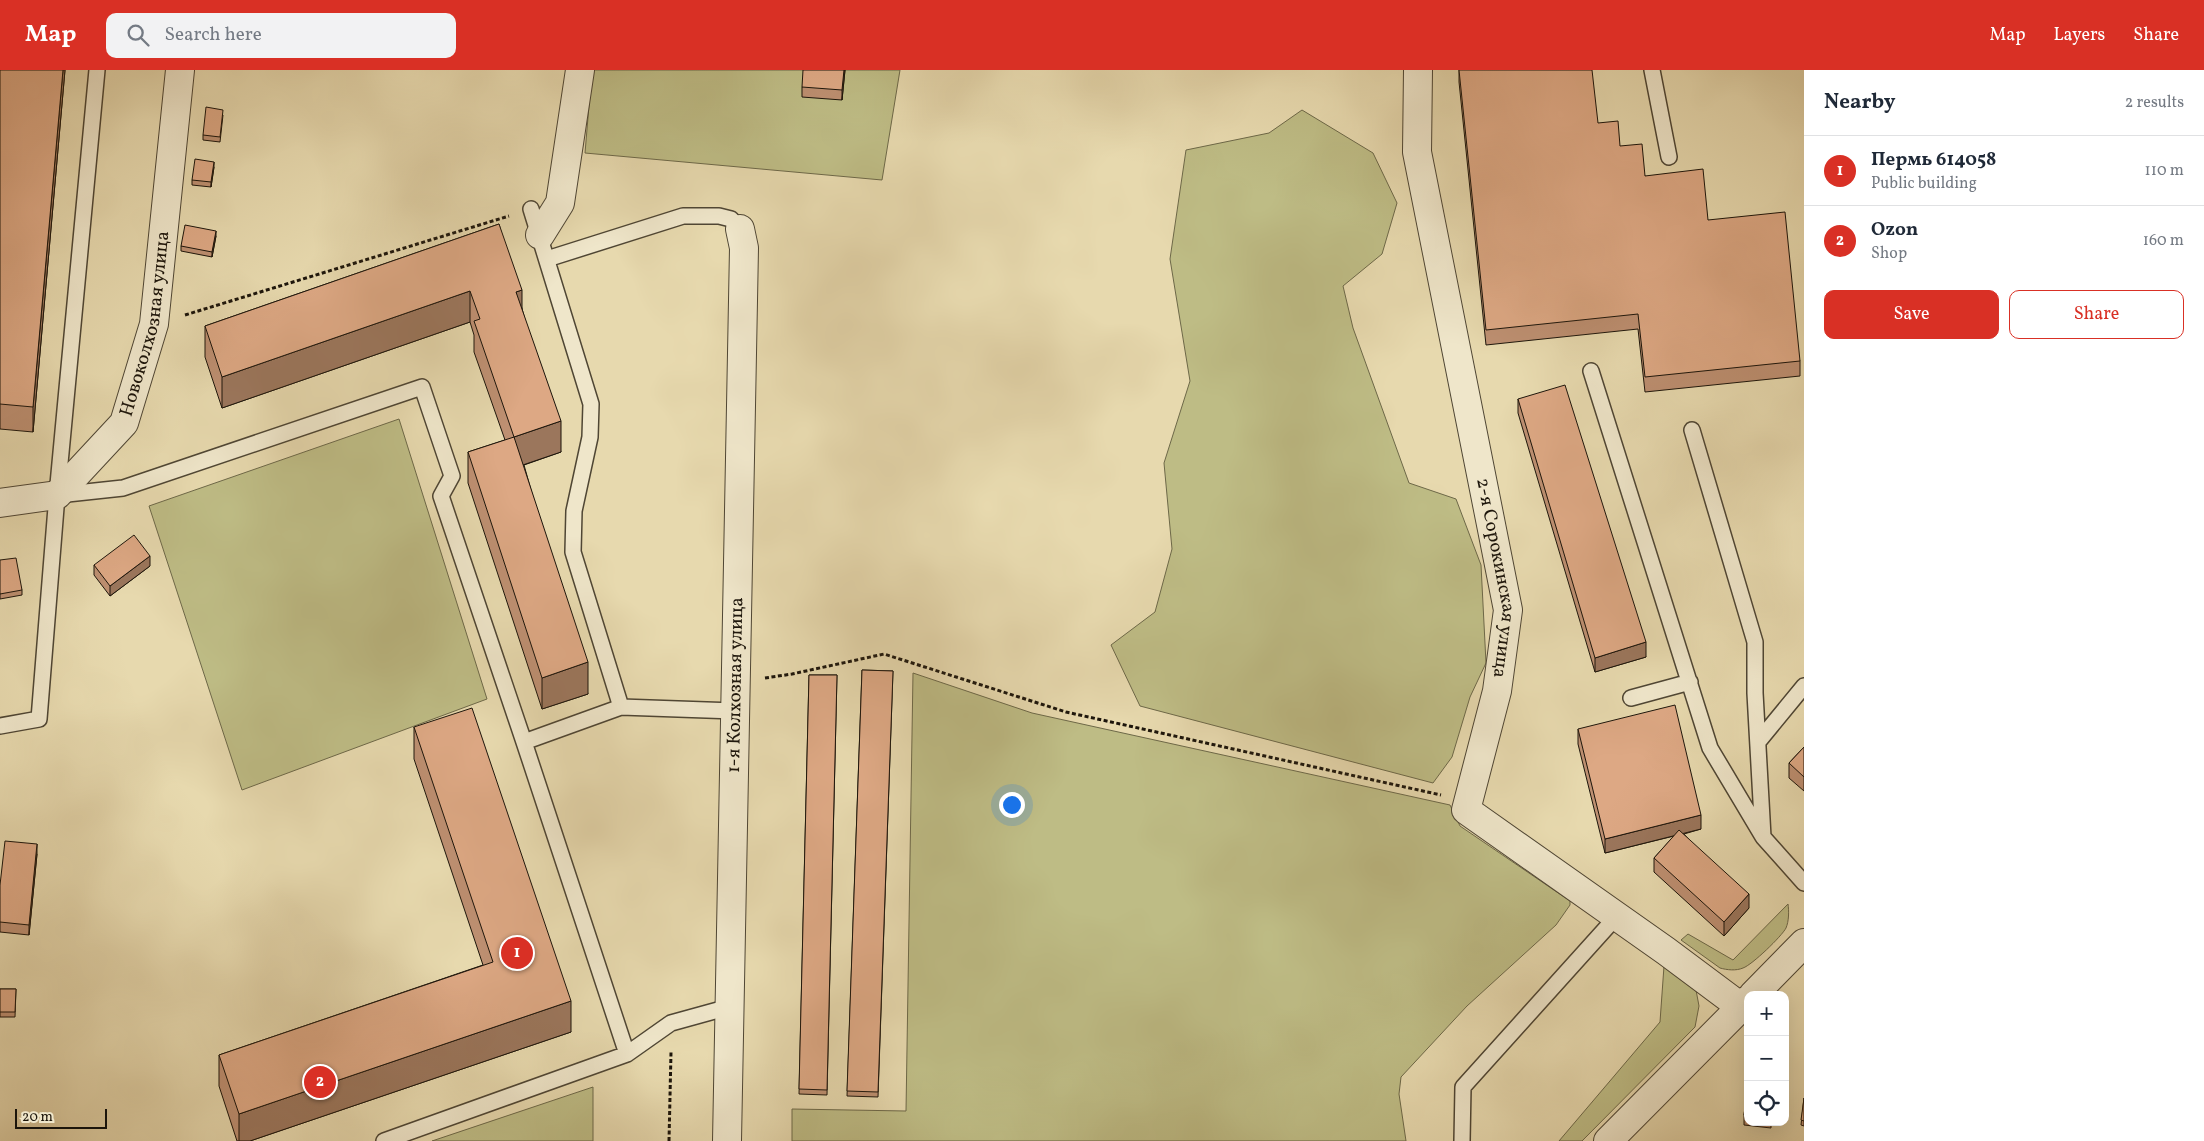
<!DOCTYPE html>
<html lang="en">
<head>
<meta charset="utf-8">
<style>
  body { margin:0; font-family:Vollkorn,serif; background:#f2f2f3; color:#1f2937 }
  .controls { position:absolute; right:15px; bottom:15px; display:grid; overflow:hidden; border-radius:10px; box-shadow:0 5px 20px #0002 }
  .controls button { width:45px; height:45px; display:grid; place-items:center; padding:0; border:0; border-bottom:1px solid #e0e1e3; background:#fff; color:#1f2937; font:25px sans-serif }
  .scale { position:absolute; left:15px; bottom:12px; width:92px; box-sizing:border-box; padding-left:5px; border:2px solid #1c150b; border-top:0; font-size:14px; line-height:18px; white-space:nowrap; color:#1c150b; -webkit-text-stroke:4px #efe6ca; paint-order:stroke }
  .you { position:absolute; left:1011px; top:734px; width:18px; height:18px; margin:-12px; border:4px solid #fff; border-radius:50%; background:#1a73e8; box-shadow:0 0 0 8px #1a73e833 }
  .badge { display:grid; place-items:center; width:32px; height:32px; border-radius:50%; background:#d93025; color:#fff; font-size:16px; font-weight:700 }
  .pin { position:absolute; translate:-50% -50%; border:2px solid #fff; box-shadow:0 1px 5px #0006 }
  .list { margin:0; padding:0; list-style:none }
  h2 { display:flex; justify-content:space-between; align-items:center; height:65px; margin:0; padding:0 20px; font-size:21px }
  h2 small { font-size:16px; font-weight:400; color:#747a83 }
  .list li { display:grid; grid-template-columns:32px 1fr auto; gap:15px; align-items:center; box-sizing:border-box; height:70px; padding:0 20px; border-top:1px solid #e0e1e3 }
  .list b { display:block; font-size:19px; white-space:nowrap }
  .list p { margin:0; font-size:16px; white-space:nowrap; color:#747a83 }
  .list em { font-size:16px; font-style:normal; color:#747a83 }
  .actions { display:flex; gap:10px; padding:15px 20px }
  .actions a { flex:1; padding:11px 0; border:1px solid #d93025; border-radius:10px; text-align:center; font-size:18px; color:#d93025 }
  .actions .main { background:#d93025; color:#fff }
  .icon { flex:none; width:28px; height:28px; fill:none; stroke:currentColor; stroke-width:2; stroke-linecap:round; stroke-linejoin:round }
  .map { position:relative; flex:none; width:1804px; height:1071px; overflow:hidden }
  header { display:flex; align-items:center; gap:30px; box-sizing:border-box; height:70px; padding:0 25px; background:#d93025; color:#fff }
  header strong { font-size:24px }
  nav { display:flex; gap:28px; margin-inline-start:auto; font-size:18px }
  .search { width:350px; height:45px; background:#f2f2f3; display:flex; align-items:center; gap:12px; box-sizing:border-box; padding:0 18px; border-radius:10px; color:#747a83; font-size:19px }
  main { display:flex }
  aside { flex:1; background:#fff }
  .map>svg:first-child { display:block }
  .green { fill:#bebc85; stroke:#6d6848 }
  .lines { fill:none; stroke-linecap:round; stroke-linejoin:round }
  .service-casing { stroke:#4f4634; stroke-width:18 }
  .minor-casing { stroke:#4f4634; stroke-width:30 }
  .tertiary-casing { stroke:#4f4634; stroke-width:30 }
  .path { stroke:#1c150b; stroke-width:3; stroke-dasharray:4 2.5; stroke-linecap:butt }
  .service { stroke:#efe6ca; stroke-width:15 }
  .minor { stroke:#efe6ca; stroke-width:28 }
  .tertiary { stroke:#efe6ca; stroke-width:28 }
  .wall { fill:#be9072; stroke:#1c150b }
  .shaded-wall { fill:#9b765c; stroke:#1c150b }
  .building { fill:#dda884; stroke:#1c150b }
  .labels { text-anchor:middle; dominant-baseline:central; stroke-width:5; stroke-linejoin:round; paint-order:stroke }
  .street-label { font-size:19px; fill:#1c150b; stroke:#efe6ca }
</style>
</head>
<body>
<header>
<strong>Map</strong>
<div class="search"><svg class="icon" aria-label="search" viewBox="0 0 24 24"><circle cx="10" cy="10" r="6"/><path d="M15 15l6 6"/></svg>Search here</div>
<nav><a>Map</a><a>Layers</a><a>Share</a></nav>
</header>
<main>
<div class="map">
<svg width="1804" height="1071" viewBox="0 0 1804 1071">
  <rect width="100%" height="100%" fill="#e7d9ae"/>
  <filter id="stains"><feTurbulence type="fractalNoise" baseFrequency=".004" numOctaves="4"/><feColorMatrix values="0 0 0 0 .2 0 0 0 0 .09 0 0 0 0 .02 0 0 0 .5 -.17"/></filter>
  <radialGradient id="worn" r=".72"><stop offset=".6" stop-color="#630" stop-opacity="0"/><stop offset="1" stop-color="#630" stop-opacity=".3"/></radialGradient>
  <path class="green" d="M592,0H900L882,110L585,83Z
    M1302,40L1373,83L1397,133L1382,184L1343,216L1353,258L1409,413L1456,429L1481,495L1486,593L1470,627L1452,687L1433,713L1140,636L1111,575L1155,542L1172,479L1164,393L1190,311L1170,189L1186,80L1269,63Z
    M399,349L487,629L242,720L149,436Z
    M913,603L1032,643L1450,735L1460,756L1570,831V835L1556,855L1467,936L1401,1007L1399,1024L1406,1071H792V1039L906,1041Z
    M1788,834C1789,841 1789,851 1786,858C1782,866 1752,895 1743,898C1736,901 1727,900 1720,898L1681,870L1688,864L1733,890Z
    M1664,896L1696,920L1699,936L1695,957L1582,1071H1559L1660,952Z
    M593,1017V1071H432Z"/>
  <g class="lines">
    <defs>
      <path id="service" d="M1652,0L1669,87
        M531,139L591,334L590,367L574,441L573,482L621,637
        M547,189L683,146H719L731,149L740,159
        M1591,301L1710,678L1763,767
        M1692,360L1755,572V623L1763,767L1804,813
        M58,425L123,418L422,317L452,406L441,426L524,672L627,984
        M1631,628L1690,612
        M0,656L39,649L57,425L97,0
        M524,672L621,637L735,641
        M1758,672L1804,616
        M384,1071L627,984L671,953L729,937
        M1462,1071L1463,1017L1617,846"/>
      <g id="minor">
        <path id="s1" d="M1418,0L1417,82L1508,540L1497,621L1466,740L1666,881L1741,937"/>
        <path d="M540,165L560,133L580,0"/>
        <path id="s2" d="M0,433L57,425L124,353L154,254L180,0"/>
        <path id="s3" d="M727,1071L744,178L740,159"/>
      </g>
      <path id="tertiary" d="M1753,925L1804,873
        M1608,1071L1748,930"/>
    </defs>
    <use href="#service" class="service-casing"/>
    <use href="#minor" class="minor-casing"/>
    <use href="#tertiary" class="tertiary-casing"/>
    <path class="path" d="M185,245L509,146
      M765,608L792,604L884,584L1066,642L1441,725
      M669,1071L671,982"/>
    <use href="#service" class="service"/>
    <use href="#minor" class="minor"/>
    <use href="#tertiary" class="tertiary"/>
  </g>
  <path class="wall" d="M0,0H65L33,362L0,359Z
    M845,0L842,30L802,27V17Z
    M1459,0L1598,53L1620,76L1645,106L1708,150L1800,291V306L1645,322L1638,259L1486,275L1459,12Z
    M223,45L220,72L203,70V65Z
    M214,97L211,117L192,115V110Z
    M499,154L561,382L524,395L588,624L542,639L468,413V382L505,370L474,282V265L470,252L222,338L205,287V256Z
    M216,166L212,187L181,181V176Z
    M1518,329L1646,587L1595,602L1518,343Z
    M0,490L22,520V525L0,529Z
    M94,495L150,496L110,526L94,505Z
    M862,600L893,601L878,1027L847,1026Z
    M809,605H837L827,1025L799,1024Z
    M414,657L571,962L250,1071H237L219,1016V985L483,895L414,689Z
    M1578,659L1701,759L1684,764L1749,838L1724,866L1654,802V788L1674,766L1605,783L1578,674Z
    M1804,677V721L1789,708V693Z
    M37,784L29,865L0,862V815Z
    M0,919H16L15,947H0Z
    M1748,1014V1052H1771V1058L1744,1055V1045Z
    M1804,1028V1056L1801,1055Z"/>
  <path class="shaded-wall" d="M63,0H65L33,362V337Z
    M844,0H845L842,30V20Z
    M214,92V97L211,117V112Z
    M216,161V166L212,187V182Z
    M522,220V251L516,222Z
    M470,221V252L222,338V307Z
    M561,351V382L514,398V367Z
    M150,486V496L110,526V516Z
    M1646,572V587L1595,602V588Z
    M588,592V624L542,639V608Z
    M1701,745V759L1605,783V769Z
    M37,774V784L29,865V855Z
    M1749,824V838L1724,866V852Z
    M571,931V962L250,1071H239V1044Z"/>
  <path class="building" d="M0,0H63L33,337L0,334Z
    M803,0H844L842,20L802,17Z
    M1459,0H1592L1598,53L1618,51L1620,76L1642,74L1645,106L1703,99L1708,150L1785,142L1800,291L1645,307L1638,244L1486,260Z
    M206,37L223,40L220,67L203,65Z
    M195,89L214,92L211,112L192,110Z
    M499,154L522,220L516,222L561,351L514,367L588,592L542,608L468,382L514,367L474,251L480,249L470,221L222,307L205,256Z
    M185,155L216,161L212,182L181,176Z
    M1565,315L1646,572L1595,588L1518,329Z
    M134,465L150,486L110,516L94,495Z
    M16,488L22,520L0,524V490Z
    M862,600L893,601L878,1022L847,1021Z
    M809,605H837L827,1020L799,1019Z
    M1675,635L1701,745L1605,769L1578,659Z
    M472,638L571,931L239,1044L219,985L493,892L414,657Z
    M1804,677V707L1789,693Z
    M1679,760L1749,824L1724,852L1654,788Z
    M5,771L37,774L29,855L0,852V815Z
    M0,919H16L15,942H0Z
    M1748,1014V1045H1744Z
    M1804,1028V1051L1801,1050Z"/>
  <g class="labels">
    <g class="street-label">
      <text stroke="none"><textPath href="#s2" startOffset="258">Новоколхозная улица</textPath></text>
      <text stroke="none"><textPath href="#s1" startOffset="516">2-я Сорокинская улица</textPath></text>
      <text stroke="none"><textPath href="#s3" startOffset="456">1-я Колхозная улица</textPath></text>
    </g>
  </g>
  <rect width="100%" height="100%" filter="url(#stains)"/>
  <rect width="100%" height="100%" fill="url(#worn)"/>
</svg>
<div class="controls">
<button>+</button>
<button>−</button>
<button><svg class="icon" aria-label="locate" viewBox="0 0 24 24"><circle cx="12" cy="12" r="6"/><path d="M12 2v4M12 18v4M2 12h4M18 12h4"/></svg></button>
</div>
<div class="scale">20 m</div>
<div class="you"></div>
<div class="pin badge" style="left:517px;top:883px">1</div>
<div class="pin badge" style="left:320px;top:1012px">2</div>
</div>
<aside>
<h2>Nearby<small>2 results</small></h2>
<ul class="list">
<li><span class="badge">1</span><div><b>Пермь 614058</b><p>Public building</p></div><em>110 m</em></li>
<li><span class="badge">2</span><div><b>Ozon</b><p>Shop</p></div><em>160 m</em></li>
</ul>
<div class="actions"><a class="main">Save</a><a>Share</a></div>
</aside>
</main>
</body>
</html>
